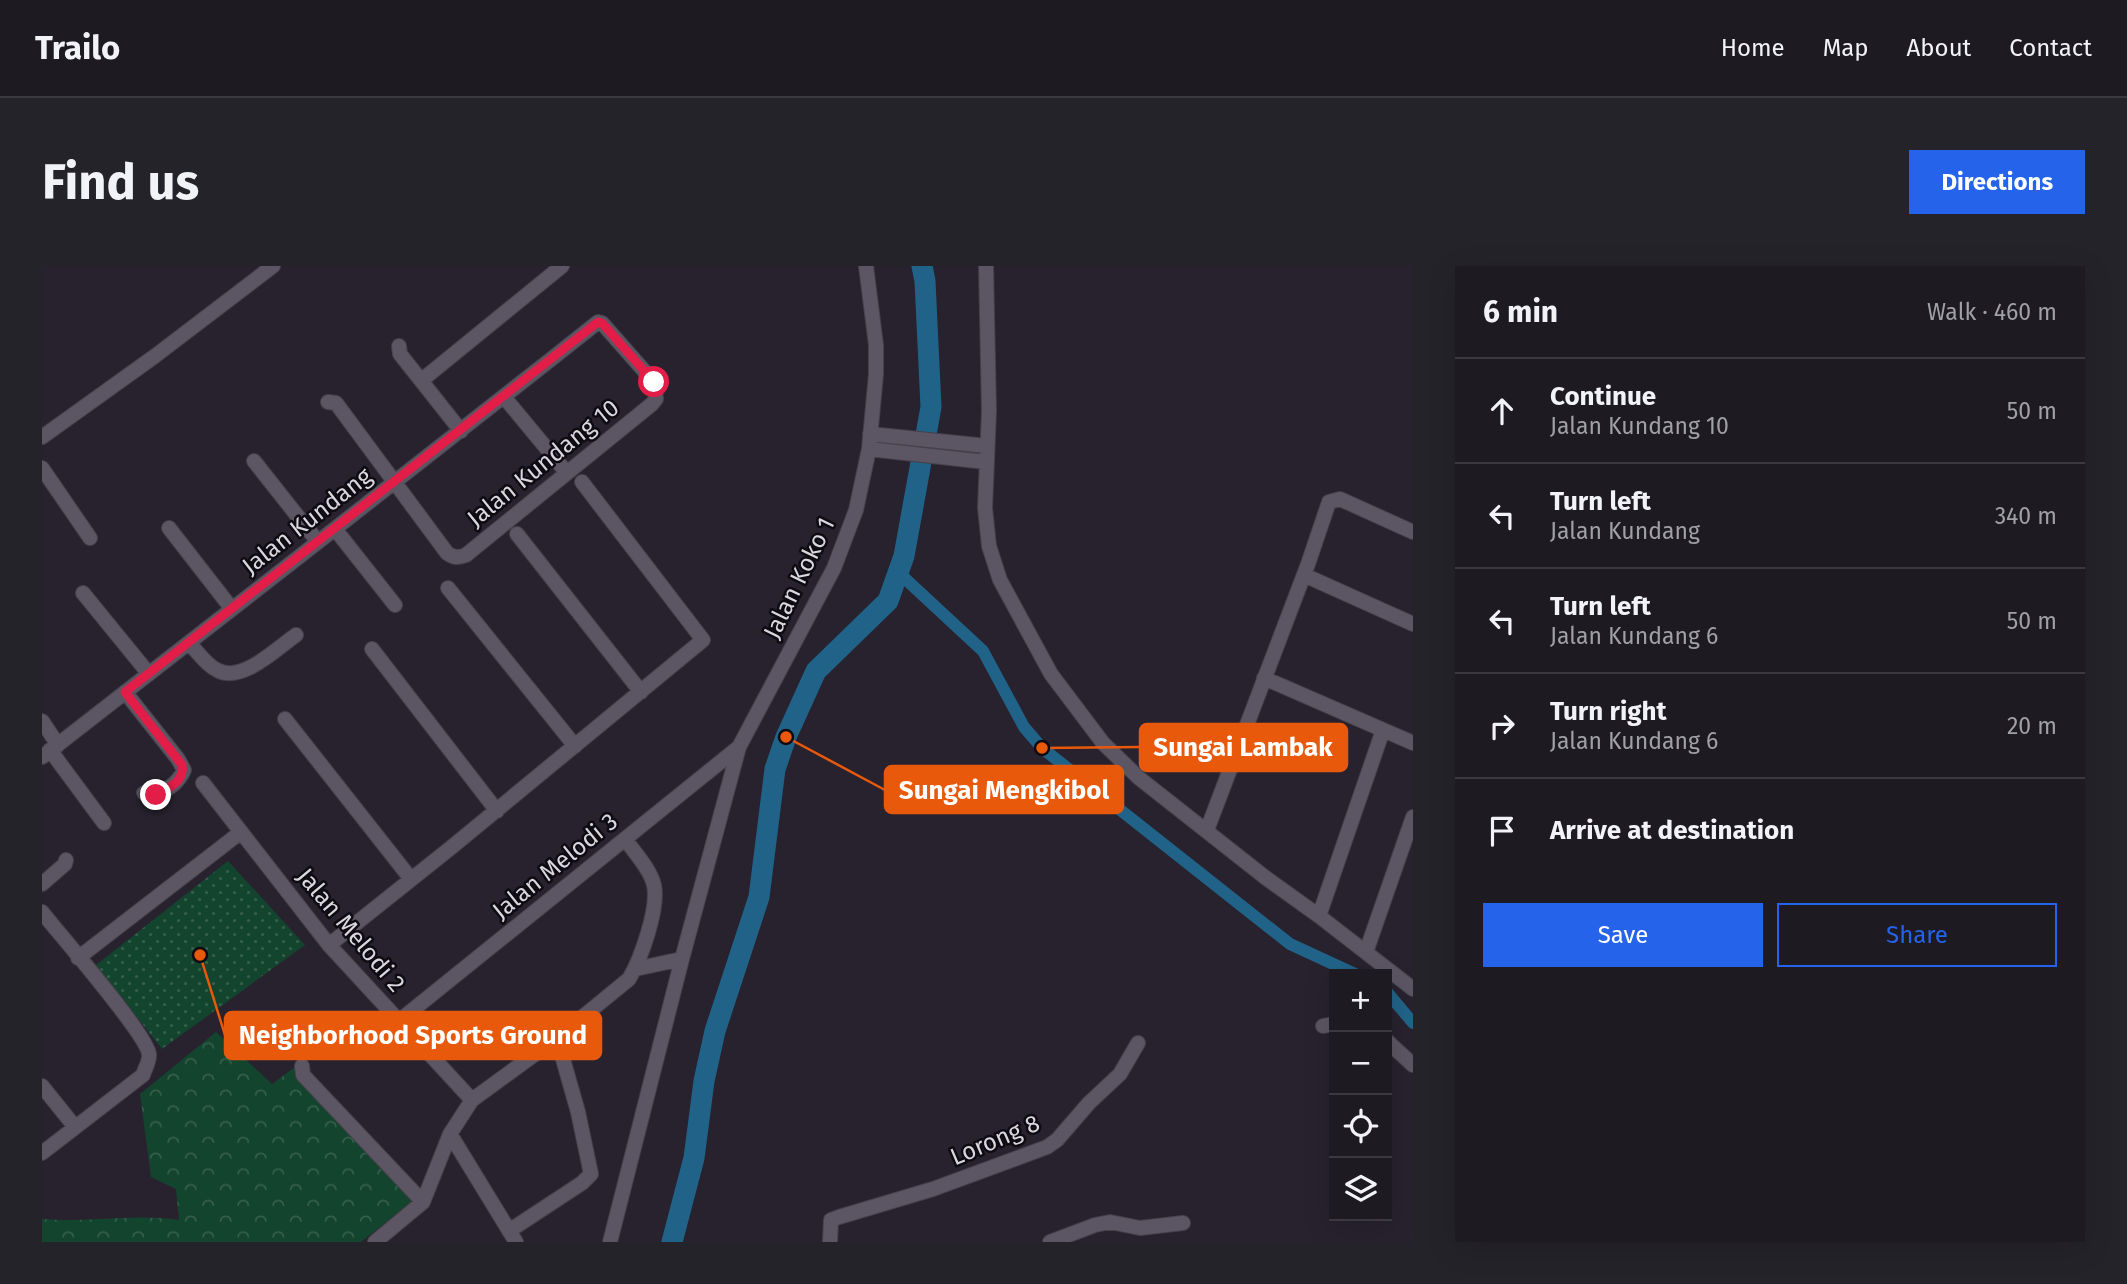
<!DOCTYPE html>
<html lang="en">
<head>
<meta charset="utf-8">
<style>
  body { margin:0; font-family:"Fira Sans",sans-serif; background:#25232a; color:#f1f3f6 }
  .controls { position:absolute; right:21px; bottom:21px; display:grid; overflow:hidden; border-radius:0px; box-shadow:0 7px 28px #0002 }
  .controls button { width:63px; height:63px; display:grid; place-items:center; padding:0; border:0; border-bottom:2px solid #3b3840; background:#1d1a22; color:#f1f3f6; font:35px sans-serif }
  .stop { position:absolute; width:21px; height:21px; margin:-16px; border:5px solid #e11d48; border-radius:50%; background:#fff }
  .stop.end { background:#e11d48; border-color:#fff; box-shadow:0 2px 7px #0008 }
  .list { margin:0; padding:0; list-style:none }
  h2 { display:flex; justify-content:space-between; align-items:center; height:91px; margin:0; padding:0 28px; font-size:30px }
  h2 small { font-size:23px; font-weight:400; color:#a0a1a5 }
  .list li { display:grid; grid-template-columns:46px 1fr auto; gap:21px; align-items:center; box-sizing:border-box; height:105px; padding:0 28px; border-top:2px solid #3b3840 }
  .list b { display:block; font-size:26px; white-space:nowrap }
  .list p { margin:0; font-size:23px; white-space:nowrap; color:#a0a1a5 }
  .list em { font-size:23px; font-style:normal; color:#a0a1a5 }
  .actions { display:flex; gap:14px; padding:21px 28px }
  .actions a { flex:1; padding:16px 0; border:2px solid #2563eb; border-radius:0px; text-align:center; font-size:24px; color:#2563eb }
  .actions .main { background:#2563eb; color:#fff }
  .icon { flex:none; width:38px; height:38px; fill:none; stroke:currentColor; stroke-width:2; stroke-linecap:round; stroke-linejoin:round }
  .map { position:relative; flex:none; width:1371px; height:976px; overflow:hidden; border-radius:0px }
  header { display:flex; align-items:center; gap:42px; box-sizing:border-box; height:98px; padding:0 35px; background:#1d1a22; border-bottom:2px solid #3b3840 }
  header strong { font-size:33px }
  nav { display:flex; gap:38px; margin-inline-start:auto; font-size:24px }
  .intro { display:flex; align-items:center; justify-content:space-between; box-sizing:border-box; height:168px; padding:0 42px }
  h1 { margin:0; font-size:49px }
  .button { padding:18px 32px; border-radius:0px; background:#2563eb; color:#fff; font-size:24px; font-weight:700 }
  main { display:flex; gap:42px; padding:0 42px }
  aside { flex:1; background:#1d1a22; border-radius:0px; box-shadow:0 7px 28px #0002 }
  .map>svg:first-child { display:block }
  .forest { fill:url(#forest-crowns) }
  .park { fill:url(#park-dots) }
  .lines { fill:none; stroke-linecap:round; stroke-linejoin:round }
  .canal { stroke:#216388; stroke-width:12 }
  .river { stroke:#216388; stroke-width:21 }
  .minor-casing { stroke:#45404a; stroke-width:16 }
  .minor { stroke:#5c5664; stroke-width:14 }
  .route { stroke:#e11d48; stroke-width:9 }
  .labels { text-anchor:middle; dominant-baseline:central; stroke-width:5; stroke-linejoin:round; paint-order:stroke }
  .street-label { font-size:24px; fill:#dad7df; stroke:#0e0c12 }
  .leader { fill:none; stroke:#e8590c; stroke-width:2.5 }
  .callout-dot { fill:#e8590c; stroke:#0e0c12; stroke-width:2.5 }
  .callout { fill:#e8590c; stroke:#e8590c; stroke-width:2.5 }
  .callout-label { font-size:26px; text-anchor:middle; font-weight:bold; fill:#fff }
</style>
</head>
<body>
<header>
<strong>Trailo</strong>
<nav><a>Home</a><a>Map</a><a>About</a><a>Contact</a></nav>
</header>
<div class="intro"><h1>Find us</h1><a class="button">Directions</a></div>
<main>
<div class="map">
<svg width="1371" height="976" viewBox="0 0 1371 976">
  <defs>
    <pattern id="forest-crowns" width="20" height="18" patternUnits="userSpaceOnUse" patternTransform="scale(1.75)"><rect width="20" height="18" fill="#13442e"/><path d="M2 6a3 3 0 1 1 6 0M12 15a3 3 0 1 1 6 0" fill="none" stroke="#355e4c"/></pattern>
    <pattern id="park-dots" width="8" height="8" patternUnits="userSpaceOnUse" patternTransform="scale(1.75)"><rect width="8" height="8" fill="#13442e"/><path d="M2 2h.1M6 6h.1" fill="none" stroke="#355e4c" stroke-width="1.8" stroke-linecap="round"/></pattern>
  </defs>
  <rect width="100%" height="100%" fill="#27222e"/>
  <path class="forest" d="M174,766L230,818L253,801L373,933L319,976H0V953C46,957 92,947 137,954L134,923L109,911L98,828Z"/>
  <path class="park" d="M186,595L263,679L120,783L54,699Z"/>
  <g class="lines">
    <path class="canal" d="M857,307L941,385L982,461L1000,482L1248,678L1313,708
      M1345,726L1371,757"/>
    <path class="river" d="M630,976L652,892L662,815L673,765L717,631L733,503L744,471L774,405L846,335L862,290L889,141L883,15L880,0"/>
    <defs>
      <path id="minor" d="M944,0L947,145L943,242L947,280L958,314L1009,408L1061,477L1097,512L1224,612L1277,650L1371,723
        M357,80L358,88L419,165
        M380,114L520,0
        M462,131L525,207
        M828,168L945,180
        M0,171L113,90L231,0
        M827,183L944,196
        M212,195L276,276
        M0,202L48,272
        M127,262L190,343
        M293,263L353,339
        M475,268L599,426
        M1262,309L1371,358
        M406,322L533,480
        M41,327L107,408
        M147,377C155,385 164,399 175,404C199,418 234,383 254,369
        M330,383L455,545
        M1222,412L1371,477
        M83,426L136,493L142,504C136,518 123,526 108,531L102,527
        M243,453L369,613
        M0,455L16,479
        M8,484L62,557
        M0,491L276,276C369,203 463,130 556,56L560,57L612,116L614,133L610,138L424,289C416,292 412,292 405,287L294,137L286,136
        M161,517L287,679L430,834
        M1165,564L1266,298L1287,236L1298,233L1371,266
        M0,618L23,598L24,594
        M0,646C18,669 104,767 107,788C108,795 103,802 101,809L0,887
        M1277,650L1341,464
        M287,679L411,580L661,374L540,216
        M1324,686L1371,551
        M36,692L199,566
        M593,703L640,693
        M357,755L697,481
        M1281,760L1292,758
        M1345,775L1371,799
        M260,800L261,809L381,936
        M0,820L33,861
        M408,868L474,976
        M467,965L540,917L549,908L536,846L515,772
        M333,976L381,936L408,868L430,834L515,772L587,713C599,693 617,642 612,619C608,603 593,587 583,573
        M568,976L640,693L697,481L792,302L814,244L827,183L834,108V79L824,0
        M788,976L789,954L797,951L891,923L1005,881L1015,874L1047,837L1078,808L1096,777
        M1008,976L1053,959L1068,956L1098,962L1141,957"/>
    </defs>
    <use href="#minor" class="minor-casing"/>
    <use href="#minor" class="minor"/>
  </g>
  <g class="lines">
    <path class="route" d="M114,529C127,522 143,515 140,499L83,426L556,56L560,57L612,116"/>
  </g>
  <g class="labels">
    <g class="street-label">
      <text transform="translate(501 197) rotate(-39)">Jalan Kundang 10</text>
      <text transform="translate(265 255) rotate(-38)">Jalan Kundang</text>
      <text transform="translate(757 312) rotate(-64)">Jalan Koko 1</text>
      <text transform="translate(513 600) rotate(-39)">Jalan Melodi 3</text>
      <text transform="translate(309 664) rotate(50)">Jalan Melodi 2</text>
      <text transform="translate(953 874) rotate(-23)">Lorong 8</text>
    </g>
  </g>
  <path class="leader" d="M1000 482L1098 481M744 471L843 524M158 689L183 769"/>
  <g class="callout-dot">
    <circle cx="1000" cy="482" r="7"/>
    <circle cx="744" cy="471" r="7"/>
    <circle cx="158" cy="689" r="7"/>
  </g>
  <g class="callout">
    <rect x="1098" y="458" width="207" height="47" rx="7"/>
    <rect x="843" y="500" width="238" height="47" rx="7"/>
    <rect x="183" y="746" width="376" height="47" rx="7"/>
  </g>
  <g class="callout-label">
    <text x="1201" y="490">Sungai Lambak</text>
    <text x="962" y="533">Sungai Mengkibol</text>
    <text x="371" y="778">Neighborhood Sports Ground</text>
  </g>
</svg>
<div class="controls">
<button>+</button>
<button>−</button>
<button><svg class="icon" aria-label="locate" viewBox="0 0 24 24"><circle cx="12" cy="12" r="6"/><path d="M12 2v4M12 18v4M2 12h4M18 12h4"/></svg></button>
<button><svg class="icon" aria-label="layers" viewBox="0 0 24 24"><path d="M12 4l9 5-9 5-9-5zM3 14l9 5 9-5"/></svg></button>
</div>
<div class="stop" style="left:612px;top:116px"></div>
<div class="stop end" style="left:114px;top:529px"></div>
</div>
<aside>
<h2>6 min<small>Walk · 460 m</small></h2>
<ul class="list">
<li><svg class="icon" aria-label="ahead" viewBox="0 0 24 24"><path d="M12 20V5M6 11l6-6 6 6"/></svg><div><b>Continue</b><p>Jalan Kundang 10</p></div><em>50 m</em></li>
<li><svg class="icon" aria-label="left" viewBox="0 0 24 24"><path d="M17 20v-9H6M10 6l-5 5 5 5"/></svg><div><b>Turn left</b><p>Jalan Kundang</p></div><em>340 m</em></li>
<li><svg class="icon" aria-label="left" viewBox="0 0 24 24"><path d="M17 20v-9H6M10 6l-5 5 5 5"/></svg><div><b>Turn left</b><p>Jalan Kundang 6</p></div><em>50 m</em></li>
<li><svg class="icon" aria-label="right" viewBox="0 0 24 24"><path d="M7 20v-9h11M14 6l5 5-5 5"/></svg><div><b>Turn right</b><p>Jalan Kundang 6</p></div><em>20 m</em></li>
<li><svg class="icon" aria-label="arrive" viewBox="0 0 24 24"><path d="M6 21V4h12l-3 4 3 4H6"/></svg><div><b>Arrive at destination</b></div></li>
</ul>
<div class="actions"><a class="main">Save</a><a>Share</a></div>
</aside>
</main>
</body>
</html>
